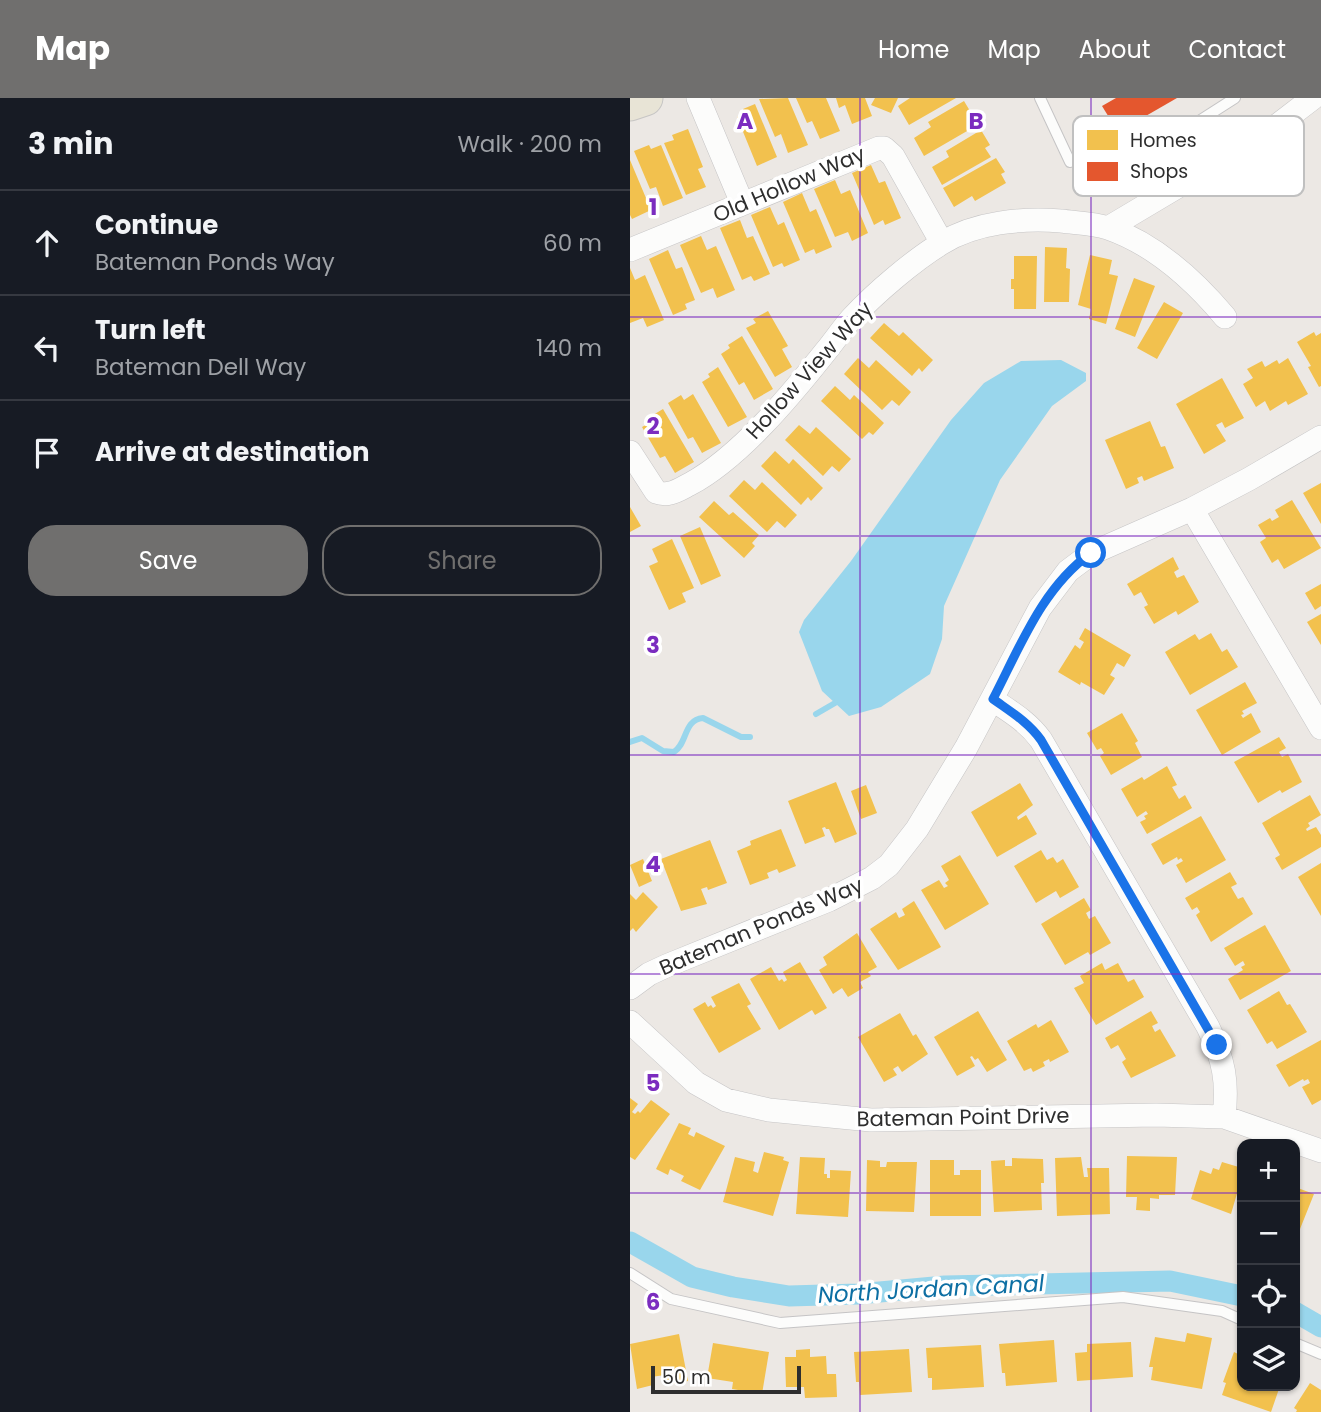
<!DOCTYPE html>
<html lang="en">
<head>
<meta charset="utf-8">
<style>
  body { margin:0; font-family:Poppins,sans-serif; background:#242831; color:#f1f3f6 }
  .controls { position:absolute; right:21px; bottom:21px; display:grid; overflow:hidden; border-radius:14px; box-shadow:0 2px 5px #0004 }
  .controls button { width:63px; height:63px; display:grid; place-items:center; padding:0; border:0; border-bottom:2px solid #363941; background:#171b24; color:#f1f3f6; font:35px sans-serif }
  .scale { position:absolute; left:21px; bottom:18px; width:150px; box-sizing:border-box; padding-left:7px; border:4px solid #2e2e2e; border-top:0; font-size:19px; line-height:24px; white-space:nowrap; color:#2e2e2e; -webkit-text-stroke:5px #fff; paint-order:stroke }
  .stop { position:absolute; width:21px; height:21px; margin:-16px; border:5px solid #1a73e8; border-radius:50%; background:#fff }
  .stop.end { background:#1a73e8; border-color:#fff; box-shadow:0 2px 7px #0008 }
  .list { margin:0; padding:0; list-style:none }
  h2 { display:flex; justify-content:space-between; align-items:center; height:91px; margin:0; padding:0 28px; font-size:30px }
  h2 small { font-size:23px; font-weight:400; color:#9ea1a6 }
  .list li { display:grid; grid-template-columns:46px 1fr auto; gap:21px; align-items:center; box-sizing:border-box; height:105px; padding:0 28px; border-top:2px solid #363941 }
  .list b { display:block; font-size:26px; white-space:nowrap }
  .list p { margin:0; font-size:23px; white-space:nowrap; color:#9ea1a6 }
  .list em { font-size:23px; font-style:normal; color:#9ea1a6 }
  .actions { display:flex; gap:14px; padding:21px 28px }
  .actions a { flex:1; padding:16px 0; border:2px solid #706f6e; border-radius:28px; text-align:center; font-size:24px; color:#706f6e }
  .actions .main { background:#706f6e; color:#fff }
  .icon { flex:none; width:38px; height:38px; fill:none; stroke:currentColor; stroke-width:2; stroke-linecap:round; stroke-linejoin:round }
  .map { position:relative; flex:none; width:691px; height:1314px; overflow:hidden }
  header { display:flex; align-items:center; gap:42px; box-sizing:border-box; height:98px; padding:0 35px; background:#706f6e; color:#fff }
  header strong { font-size:33px }
  nav { display:flex; gap:38px; margin-inline-start:auto; font-size:24px }
  main { display:flex }
  aside { flex:1; background:#171b24 }
  .map>svg:first-child { display:block }
  .water { fill:#99d6ec }
  .homes { fill:#f2c14e }
  .shops { fill:#e4572e }
  .lines { fill:none; stroke-linecap:round; stroke-linejoin:round }
  .stream { stroke:#99d6ec; stroke-width:6 }
  .canal { stroke:#99d6ec; stroke-width:21 }
  .lane-casing { stroke:#c5c4c5; stroke-width:12 }
  .street-casing { stroke:#c5c4c5; stroke-width:24 }
  .primary-casing { stroke:#c6c5c4; stroke-width:37 }
  .lane { stroke:#fcfcfb; stroke-width:10 }
  .street { stroke:#fcfcfb; stroke-width:23 }
  .primary { stroke:#e8e4d6; stroke-width:35 }
  .route { stroke:#1a73e8; stroke-width:9 }
  .grid { fill:none; stroke:#7b2cbf; stroke-width:2; stroke-opacity:0.55 }
  .labels { text-anchor:middle; dominant-baseline:central; stroke-width:7; stroke-linejoin:round; paint-order:stroke }
  .street-label { font-size:21px; fill:#2e2e2e; stroke:#fff }
  .water-label { font-size:23px; font-style:italic; fill:#0d6fa3; stroke:#fff }
  .key { fill:#fff; stroke:#c0c0c0; stroke-width:2 }
  .key-label { font-size:19px; fill:#2e2e2e }
  .grid-label { font-size:23px; text-anchor:middle; font-weight:bold; fill:#7b2cbf; stroke:#fff; stroke-width:7; stroke-linejoin:round; paint-order:stroke }
</style>
</head>
<body>
<header>
<strong>Map</strong>
<nav><a>Home</a><a>Map</a><a>About</a><a>Contact</a></nav>
</header>
<main>
<aside>
<h2>3 min<small>Walk · 200 m</small></h2>
<ul class="list">
<li><svg class="icon" aria-label="ahead" viewBox="0 0 24 24"><path d="M12 20V5M6 11l6-6 6 6"/></svg><div><b>Continue</b><p>Bateman Ponds Way</p></div><em>60 m</em></li>
<li><svg class="icon" aria-label="left" viewBox="0 0 24 24"><path d="M17 20v-9H6M10 6l-5 5 5 5"/></svg><div><b>Turn left</b><p>Bateman Dell Way</p></div><em>140 m</em></li>
<li><svg class="icon" aria-label="arrive" viewBox="0 0 24 24"><path d="M6 21V4h12l-3 4 3 4H6"/></svg><div><b>Arrive at destination</b></div></li>
</ul>
<div class="actions"><a class="main">Save</a><a>Share</a></div>
</aside>
<div class="map">
<svg width="691" height="1314" viewBox="0 0 691 1314">
  <rect width="100%" height="100%" fill="#ece8e4"/>
  <path class="water" d="M431,262L456,275V283L422,308L370,382L314,508L312,541L300,576L251,609L219,618L192,593L169,534L174,522L221,463L321,322L354,285L391,263Z"/>
  <path class="homes" d="M158,0L178,47L158,55L151,36L145,39L129,1Z
    M166,0H196L210,33L190,41L182,23L177,25Z
    M206,0H235L242,18L222,26L215,7L209,10Z
    M245,0H268L261,15L241,7Z
    M280,0H326L279,27L268,8Z
    M334,3L343,18L339,20L344,29L294,58L284,40L301,29L298,24Z
    M125,6L147,59L127,68L107,19L115,16L113,11Z
    M58,31L73,69L68,71L76,89L56,97L34,45L44,42L42,37Z
    M351,32L360,47L355,50L361,59L312,87L302,69L319,59L316,53Z
    M19,47L21,51L31,47L53,100L33,108L26,89L20,91L4,53Z
    M366,60L375,74L371,76L376,85L345,103L342,98L324,109L313,90Z
    M0,62L21,112L2,121L0,117Z
    M241,67L249,85L255,83L271,120L255,127L253,122L244,127L222,75Z
    M205,82L211,96L220,92L238,135L222,143L218,134L205,139L184,91Z
    M172,95L180,114L186,111L202,149L186,156L184,151L175,155L153,104Z
    M140,109L148,127L154,124L170,162L154,169L152,165L143,169L121,117Z
    M110,122L117,140L123,138L140,176L124,183L121,178L112,182L90,130Z
    M71,138L77,152L86,148L105,192L87,200L83,190L71,195L50,147Z
    M415,149L437,150L436,170L440,171L439,204H414Z
    M38,152L46,171L52,169L65,202L55,206L57,211L43,217L19,161Z
    M460,157L482,162L479,176L488,178L476,226L459,221L461,211L448,207Z
    M384,158H407L406,211H384V191H381V181H384Z
    M0,170L5,182L15,177L34,222L17,229L13,220L0,225Z
    M504,180L525,188L505,239L485,231Z
    M534,204L553,215L527,261L507,250Z
    M138,213L158,248L152,251L162,269L145,279L116,230L126,225L123,221Z
    M254,225L269,238L273,234L303,262L292,274L289,270L282,278L240,240Z
    M684,234L686,238L691,235V288L689,289L678,269L681,268L667,244Z
    M112,238L143,291L124,302L114,284L109,287L91,256L100,250L98,247Z
    M228,260L239,270L246,262L281,294L269,308L262,302L252,312L214,276Z
    M658,260L678,296L658,307L656,303L640,313L635,303L626,309L613,286L623,280L617,271L632,263L635,269L647,262L649,266Z
    M88,269L117,319L98,329L72,284L80,279L78,276Z
    M592,280L614,320L595,330L592,324L586,327L596,343L574,356L546,306Z
    M205,288L220,302L224,297L254,325L243,337L239,334L232,341L191,303Z
    M63,296L91,345L72,355L63,339L58,341L38,305L51,297L54,302Z
    M33,311L64,364L45,375L35,358L30,360L12,329L21,324L18,320Z
    M520,323L531,349L535,348L544,370L514,383L512,378L507,380L509,385L496,391L475,342Z
    M169,327L180,336L186,329L221,361L209,374L202,368L193,378L155,342Z
    M145,353L159,366L163,361L193,390L181,403L178,399L171,407L131,368Z
    M114,382L125,392L132,384L167,417L155,430L147,423L137,434L99,398Z
    M691,385V426L673,395Z
    M662,402L691,450L654,471L648,461L642,465L630,444L636,440L628,427L640,420L642,423L649,419L645,412Z
    M84,403L99,417L103,414L129,437L122,445L125,448L114,460L69,419Z
    M0,409L11,428L0,434Z
    M70,429L91,478L71,487L50,438Z
    M42,441L64,490L52,495L56,504L39,512L19,468L28,464L22,451Z
    M543,459L549,471L544,474L547,480L554,477L569,504L548,517L546,513L524,526L514,509L518,507L511,494L504,498L497,486Z
    M691,486V508L685,512L675,495Z
    M691,516V547L677,524Z
    M455,530L501,557L494,569L487,565L480,577L485,580L474,597L451,584L450,587L428,574L445,547L450,551L454,544L449,541Z
    M581,535L592,554L597,551L608,569L560,597L535,554L565,536L569,542Z
    M615,584L627,605L612,613L614,616L611,617L613,620L621,615L631,634L592,657L566,612Z
    M492,615L508,643L505,645L512,659L481,677L470,658L474,655L471,650L467,652L457,635Z
    M649,639L656,650L649,654L652,659L658,656L672,684L652,695L650,692L628,705L604,664Z
    M537,668L547,687L542,689L549,701L555,697L562,710L517,736L510,724L516,721L514,718L518,716L516,713L507,719L491,691L512,679L514,682Z
    M206,684L227,736L205,745L199,731H196L195,729L192,730L195,738L175,746L158,703Z
    M390,685L403,707L387,719L388,722L396,717L407,736L367,759L341,714Z
    M236,687L247,715L231,721L221,693Z
    M680,697L691,717L678,725L680,728L676,731L677,733L686,729L691,737V749L652,772L645,760L650,757L632,725Z
    M571,718L596,762L556,785L546,767L553,763L551,760L548,762L547,759L533,767L521,746Z
    M151,731L166,768L149,775L147,771L137,775L139,780L120,787L107,753L121,747L120,743Z
    M80,742L97,785L78,792L77,789L71,791L77,806L51,813L31,761Z
    M411,752L417,762L423,759L427,765L433,761L449,789L430,800L426,793L406,805L384,768Z
    M330,757L359,806L315,832L291,792L309,782L314,790L318,788L315,785L319,782L311,768Z
    M13,761L22,783L9,789L0,767Z
    M691,765V818L668,779Z
    M600,774L607,786L601,789L608,801L613,799L623,816L581,844L566,817L570,814L567,809L562,812L555,800Z
    M13,794L28,809L6,834L3,830L0,833V796L6,802Z
    M454,800L461,812L456,815L459,821L465,818L481,845L460,857L458,854L435,867L411,826Z
    M284,803L311,849L268,872L240,831L266,814L269,820L275,817L272,811Z
    M635,827L661,873L610,902L598,881L613,872L611,869L615,867L613,863L605,868L594,850Z
    M227,835L247,869L238,874L241,878L230,884L233,890L218,899L212,890L203,896L189,872L197,867L193,859Z
    M170,864L197,910L185,917L182,912L149,932L120,881L141,869L149,883L152,881L154,884L157,882L153,874Z
    M472,865L475,872L488,865L498,884L504,881L514,899L466,927L444,890L454,885L450,878Z
    M109,885L121,906L117,908L131,931L89,955L63,911L75,904L78,909L81,907L83,910L86,908L81,899Z
    M649,893L657,907L660,906L677,934L647,951L642,943L637,946L617,912Z
    M348,913L377,962L357,974L348,960L345,962L342,958L340,959L345,968L327,978L304,939Z
    M521,913L528,925L522,928L525,934L530,931L546,958L501,980L492,964L496,961L488,947L481,951L475,940Z
    M270,915L283,938L286,936L298,956L272,974L268,968L263,971L267,977L254,984L228,939Z
    M421,922L439,954L420,964L419,961L413,964L415,968L403,974L401,970L394,973L377,943L406,926L408,930Z
    M691,942V1002L682,1007L672,989L680,985L678,981L674,983L673,981L659,989L646,967Z
    M0,1000L8,1006L2,1014L5,1016L8,1013L10,1015L21,1002L40,1016L5,1062L0,1059Z
    M49,1025L61,1030L58,1036L64,1039L66,1034L95,1048L70,1092L51,1083L54,1078L40,1071L38,1077L26,1071Z
    M134,1054L154,1059L153,1062L159,1064L143,1118L93,1104L105,1059L125,1064L123,1073L128,1075Z
    M497,1058L547,1059L545,1097H529V1101L520,1100V1113L506,1112L507,1099H496Z
    M170,1059L195,1060L194,1076H197V1080H200V1072L221,1073L218,1119L166,1116Z
    M451,1059L454,1079H458L457,1070H479L480,1116L427,1118L425,1060Z
    M382,1060L413,1061L414,1085H411L412,1112L364,1114L361,1063L375,1062V1068H382Z
    M237,1062L250,1063V1069H256L257,1064H287L284,1114L236,1113Z
    M300,1062H324V1077H330V1072H351V1118H300Z
    M592,1064L612,1070V1094L608,1092L601,1116L561,1101L570,1072L581,1076L583,1070L589,1072Z
    M665,1089L684,1096L670,1131L665,1129Z
    M557,1235L582,1240L572,1291L521,1282L523,1269H519L525,1239L555,1244Z
    M49,1236L58,1283L37,1287L35,1277L21,1279L23,1287L7,1291L0,1246Z
    M424,1242L427,1284L376,1288L375,1275H372L369,1246Z
    M501,1244L503,1279L447,1283L445,1255L457,1254V1246Z
    M83,1245L139,1254L132,1296L102,1291L103,1284L77,1280Z
    M351,1247L354,1289L302,1292V1280H298L296,1250Z
    M180,1251V1259L196,1258L197,1276H206L207,1299L175,1300L174,1289H156L155,1259H166V1252Z
    M279,1251L282,1294L230,1297L229,1284H226L224,1254Z
    M604,1254L612,1258V1288H650L641,1314L592,1297L596,1285L593,1284Z
    M680,1285L691,1292V1314H666L667,1312L664,1310Z"/>
  <path class="shops" d="M486,0H547L488,34L472,8Z"/>
  <g class="lines">
    <path class="stream" d="M186,616L205,605
      M0,644L12,640L33,653L44,654C58,645 53,622 73,620L111,639H120"/>
    <path class="canal" d="M0,1144L62,1179L103,1189L159,1198L228,1196L315,1188L540,1183L612,1198
      M665,1214L691,1229"/>
    <defs>
      <path id="lane" d="M410,0L440,64L555,32
        M578,69L555,32L605,0
        M0,1175L41,1201L150,1225L493,1199L592,1213L612,1222
        M665,1245L691,1256"/>
      <path id="street" d="M68,0L112,105
        M478,130L636,36L683,0
        M0,152L249,50H254L263,58L312,145
        M0,354L26,394C39,399 48,392 60,386C110,359 161,297 196,253C205,242 213,230 222,220C245,195 284,162 312,145C346,124 392,120 431,123C446,125 463,125 478,130C524,146 564,182 595,219
        M562,411L691,630
        M363,602C381,614 398,624 411,642L578,929C594,962 598,983 594,1019
        M0,890L19,876L36,868L199,802L242,780L259,767L287,731L336,650L410,510L438,473L462,455L562,411L619,381L691,339
        M0,924L66,985L96,1002L139,1012L241,1022L526,1017L594,1019L691,1053"/>
      <path id="primary" d="M0,5L15,0"/>
    </defs>
    <use href="#lane" class="lane-casing"/>
    <use href="#street" class="street-casing"/>
    <use href="#primary" class="primary-casing"/>
    <use href="#lane" class="lane"/>
    <use href="#street" class="street"/>
    <use href="#primary" class="primary"/>
  </g>
  <g class="lines">
    <path class="route" d="M461,455C412,490 390,549 363,601C381,614 398,624 411,642L587,947"/>
  </g>
  <path class="grid" d="M230,0V1314M461,0V1314M0,219H691M0,438H691M0,657H691M0,876H691M0,1095H612M665,1095H691"/>
  <g class="labels">
    <g class="street-label">
      <text transform="translate(159 86) rotate(-23)">Old Hollow Way</text>
      <text transform="translate(179 272) rotate(-48)">Hollow View Way</text>
      <text transform="translate(131 828) rotate(-23)">Bateman Ponds Way</text>
      <text transform="translate(333 1019) rotate(-1)">Bateman Point Drive</text>
    </g>
    <g class="water-label">
      <text transform="translate(301 1191) rotate(-3)">North Jordan Canal</text>
    </g>
  </g>
  <rect x="443" y="18" width="231" height="80" rx="10" class="key"/>
  <rect x="457" y="32" width="31" height="20" fill="#f2c14e"/>
  <rect x="457" y="64" width="31" height="19" fill="#e4572e"/>
  <g class="key-label">
    <text x="500" y="49">Homes</text>
    <text x="500" y="80">Shops</text>
  </g>
  <g class="grid-label">
    <text x="115" y="31">A</text>
    <text x="346" y="31">B</text>
    <text x="23" y="117">1</text>
    <text x="23" y="336">2</text>
    <text x="23" y="555">3</text>
    <text x="23" y="774">4</text>
    <text x="23" y="993">5</text>
    <text x="23" y="1212">6</text>
  </g>
</svg>
<div class="controls">
<button>+</button>
<button>−</button>
<button><svg class="icon" aria-label="locate" viewBox="0 0 24 24"><circle cx="12" cy="12" r="6"/><path d="M12 2v4M12 18v4M2 12h4M18 12h4"/></svg></button>
<button><svg class="icon" aria-label="layers" viewBox="0 0 24 24"><path d="M12 4l9 5-9 5-9-5zM3 14l9 5 9-5"/></svg></button>
</div>
<div class="scale">50 m</div>
<div class="stop" style="left:461px;top:455px"></div>
<div class="stop end" style="left:587px;top:947px"></div>
</div>
</main>
</body>
</html>
